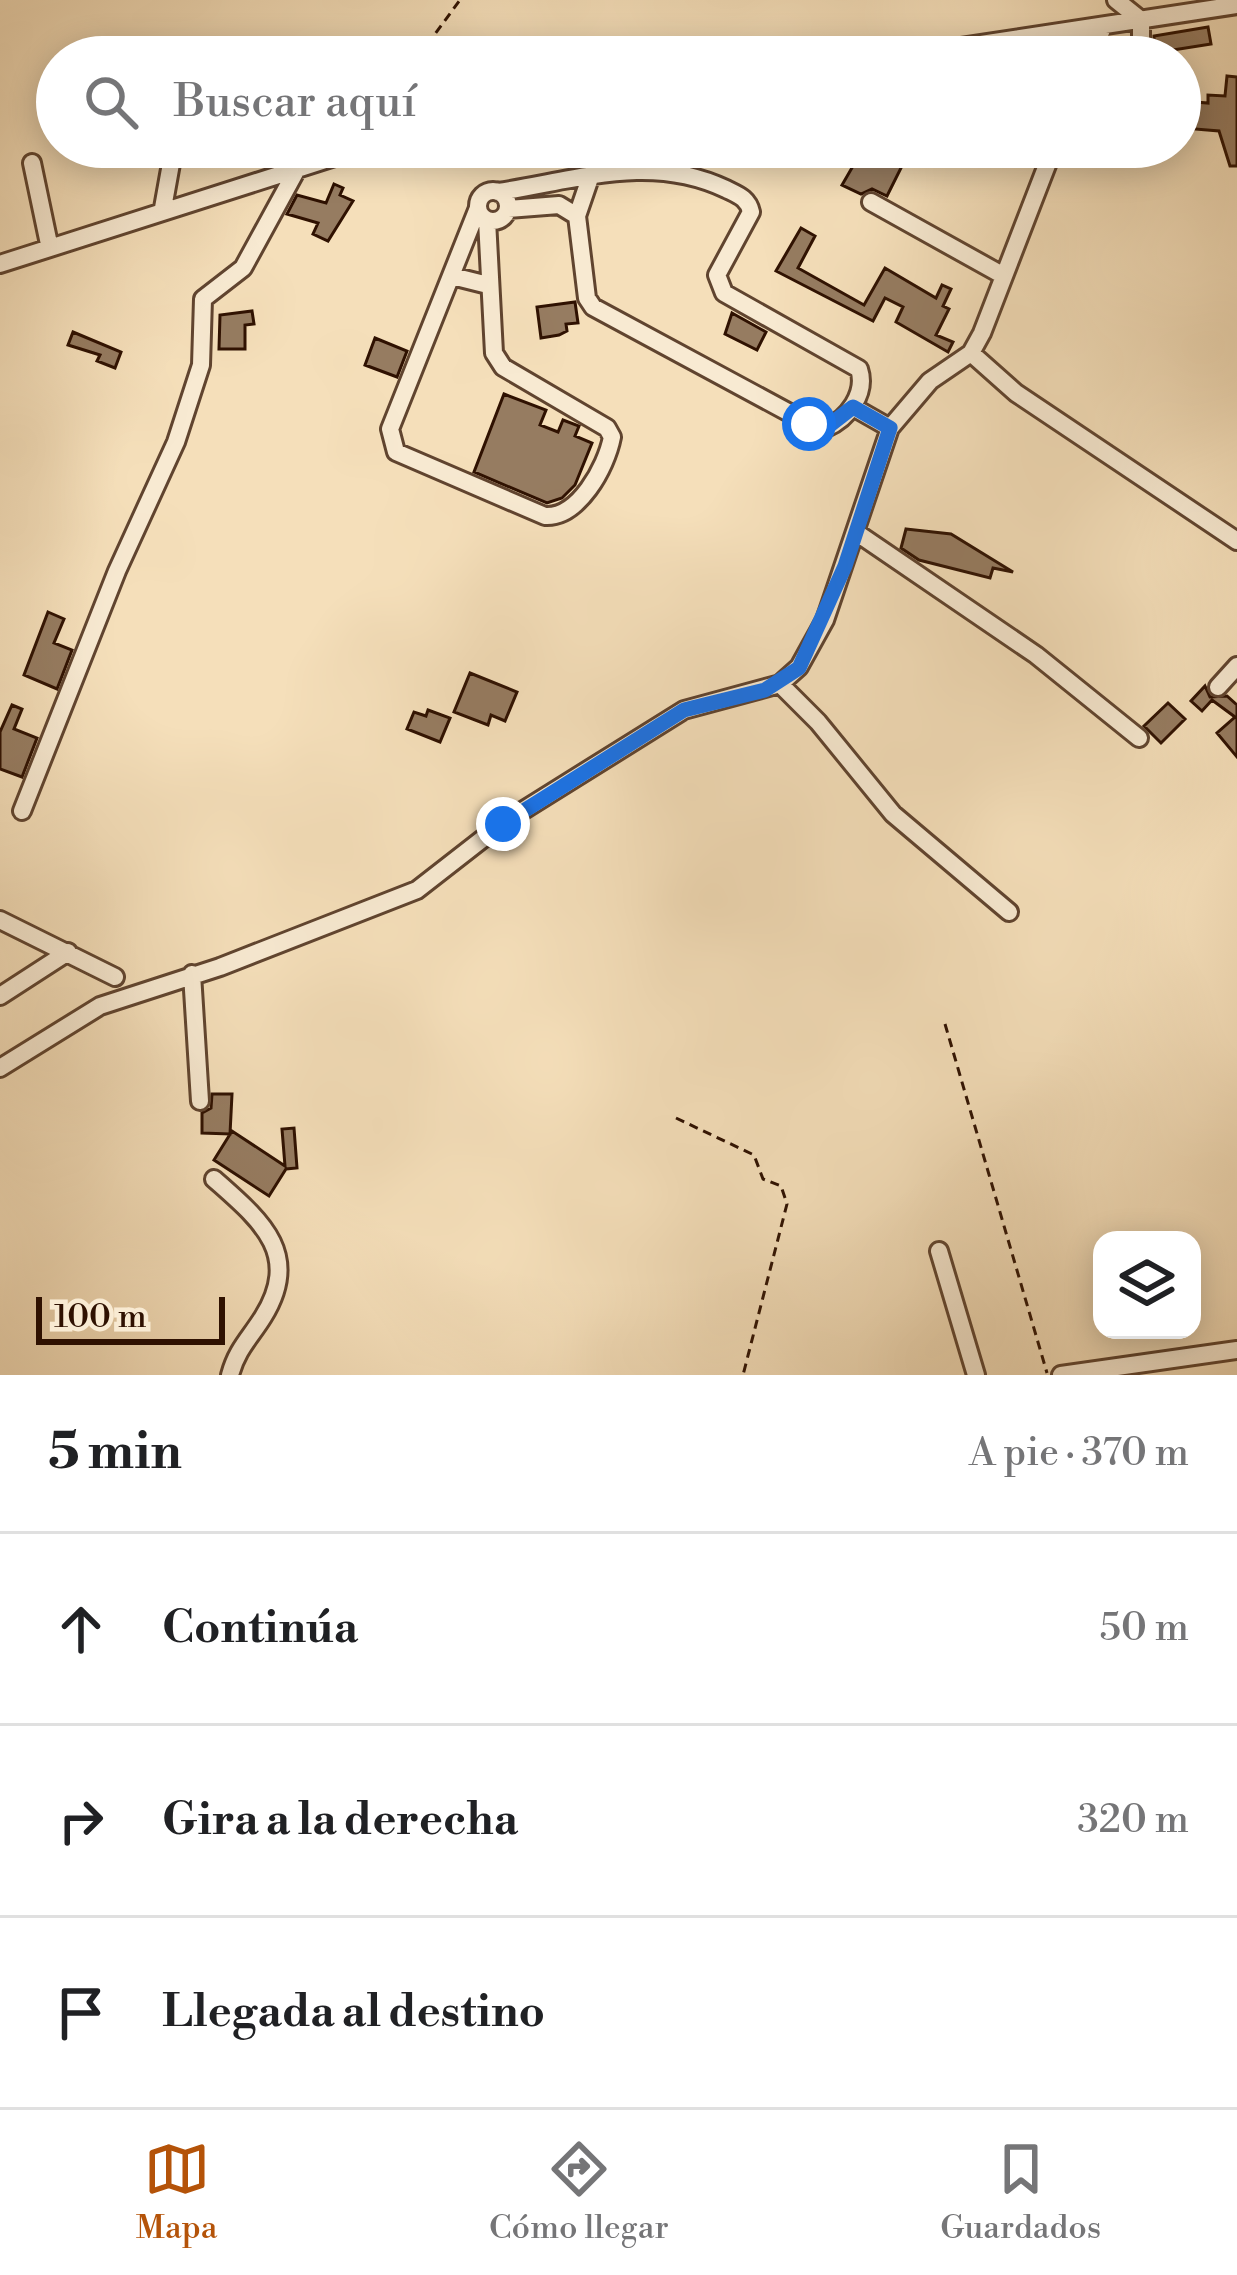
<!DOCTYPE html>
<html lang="es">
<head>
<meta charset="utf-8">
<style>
  body { margin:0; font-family:"Libre Bodoni",serif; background:#f6f6f6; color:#202124 }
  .controls { position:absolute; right:36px; bottom:36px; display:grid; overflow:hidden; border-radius:24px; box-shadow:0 6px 30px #0003 }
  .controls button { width:108px; height:108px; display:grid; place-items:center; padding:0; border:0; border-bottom:3px solid #e0e0e0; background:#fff; color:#202124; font:60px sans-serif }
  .scale { position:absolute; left:36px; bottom:30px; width:189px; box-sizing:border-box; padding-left:12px; border:6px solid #2f1101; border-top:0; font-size:33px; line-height:42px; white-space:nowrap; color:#2f1101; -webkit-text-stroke:9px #f8ead2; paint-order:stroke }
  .stop { position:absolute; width:36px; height:36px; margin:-27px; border:9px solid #1a73e8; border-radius:50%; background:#fff }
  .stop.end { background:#1a73e8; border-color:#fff; box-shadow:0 3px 12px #0008 }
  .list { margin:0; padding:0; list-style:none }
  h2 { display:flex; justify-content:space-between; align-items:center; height:156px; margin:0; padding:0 48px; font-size:51px }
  h2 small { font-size:39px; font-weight:400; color:#757577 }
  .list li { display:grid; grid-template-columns:78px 1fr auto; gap:36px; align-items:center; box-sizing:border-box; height:192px; padding:0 48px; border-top:3px solid #e0e0e0 }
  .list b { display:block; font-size:45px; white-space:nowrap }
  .list em { font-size:39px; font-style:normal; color:#757577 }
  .icon { flex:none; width:66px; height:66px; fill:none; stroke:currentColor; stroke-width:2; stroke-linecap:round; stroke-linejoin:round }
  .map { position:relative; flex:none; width:1237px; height:1375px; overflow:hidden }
  .search { position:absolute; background:#fff; box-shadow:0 6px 30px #0003; left:36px; right:36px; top:36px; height:132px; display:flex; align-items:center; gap:30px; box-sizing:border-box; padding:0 42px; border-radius:66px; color:#757577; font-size:45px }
  .sheet { height:732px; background:#fff }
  nav { display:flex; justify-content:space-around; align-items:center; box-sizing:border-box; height:168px; border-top:3px solid #e0e0e0; background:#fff; font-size:33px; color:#757577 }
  nav a { display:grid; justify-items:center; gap:6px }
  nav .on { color:#b45309 }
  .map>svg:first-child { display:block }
  .building { fill:#967c61; stroke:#2f1101; stroke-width:3 }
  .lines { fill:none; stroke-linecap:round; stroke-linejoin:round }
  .minor-casing { stroke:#60442f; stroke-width:22 }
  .path { stroke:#2f1101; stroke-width:3; stroke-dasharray:9 6; stroke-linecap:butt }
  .minor { stroke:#f8ead2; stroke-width:16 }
  .route { stroke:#1a73e8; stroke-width:15 }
</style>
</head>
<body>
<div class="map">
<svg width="1237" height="1375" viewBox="0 0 1237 1375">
  <rect width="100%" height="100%" fill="#f5dfba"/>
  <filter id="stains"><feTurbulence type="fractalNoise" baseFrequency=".00167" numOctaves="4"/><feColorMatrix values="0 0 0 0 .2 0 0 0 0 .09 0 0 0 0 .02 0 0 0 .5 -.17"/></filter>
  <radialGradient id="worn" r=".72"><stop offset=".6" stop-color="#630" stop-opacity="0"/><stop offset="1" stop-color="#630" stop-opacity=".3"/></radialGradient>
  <path class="building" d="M1208,27L1211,44L1154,53V36Z
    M1227,76L1237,77V166H1230L1219,131L1182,128L1184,101L1208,103V95L1225,96Z
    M864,147L902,166L887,196L872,189L861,194L842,185Z
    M334,184L343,188L340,195L353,201L328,241L313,234L318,223L287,214L297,195L326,203Z
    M801,228L815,236L798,268L864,305L885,268L936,298L942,285L951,289L943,306L949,309L936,335L953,342L948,352L896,322L903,307L885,298L873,321L776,271Z
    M575,302L578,323L566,324L567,331L559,335L541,338L537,307Z
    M252,311L254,324L245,325V349H219L220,315Z
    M732,313L766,332L757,350L725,334Z
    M73,332L121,352L115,368L97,361L100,355L68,345Z
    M375,338L407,351L397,377L365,365Z
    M504,394L546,410L540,425L558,432L563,420L579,426L575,436L592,443L575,485L562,498L547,503L474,472Z
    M906,529L951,534L1013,572L993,568L990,578L919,560L901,548Z
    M48,612L64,619L54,643L72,650L57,689L24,675Z
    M470,673L517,692L505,721L491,715L488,725L454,712Z
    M1205,686L1210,697L1227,696L1237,705V757L1217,733L1235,717L1212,700L1202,711L1191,701Z
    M1168,703L1185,719L1161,743L1144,726Z
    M12,705L22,709L14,729L37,738L22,777L0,769V732Z
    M428,710L450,718L440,742L407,729L414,712L426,716Z
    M212,1094H232L230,1134L202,1133V1113L211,1108Z
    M294,1128L297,1168L286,1169L269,1196L214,1160L232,1131L285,1166L282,1129Z"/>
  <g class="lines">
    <defs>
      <path id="minor" d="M1116,0L1141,20V57
        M895,57L1237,5
        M1091,57L1103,27
        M1139,148V147
        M32,163L49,244
        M478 206a15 15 0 1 1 30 0a15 15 0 1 1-30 0Z
        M498,192C578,180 650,153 726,189C738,195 748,198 751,212L717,275L724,293L859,369C867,393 848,419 826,428L810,424L593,307L587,298L577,216L590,178
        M871,202L1004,276
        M163,208L174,147
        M478,208L390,429L396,452L545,516C578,518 606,468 612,437L607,428L503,367L494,353L487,220
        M508,209L559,205L577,216
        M0,264L366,147
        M452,276L488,285
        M971,353L1016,393L1237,541
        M853,407L890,428
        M857,533L1036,655L1139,738
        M780,684L818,722L893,814L1009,912
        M1218,687L1237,666
        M22,811L117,571L176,442L201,365L203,299L243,268L296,171
        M0,920L115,977
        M192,974L200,1101
        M0,996L68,952
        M0,1068L100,1006L220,967L417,890L503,823L684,710L780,684L799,667L825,620L890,428L930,381L971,353L982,333L1054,147
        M214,1179C259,1219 303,1253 263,1317C250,1338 237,1349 230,1375
        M939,1251L976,1375
        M1061,1375L1237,1350"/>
    </defs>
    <use href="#minor" class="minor-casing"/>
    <path class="path" d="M418,57L460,0
      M945,1024L1047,1373
      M676,1118L754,1155L763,1179L781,1186L787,1204L743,1375"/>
    <use href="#minor" class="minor"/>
  </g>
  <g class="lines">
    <path class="route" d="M503,824L684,710L765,690L799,668L845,566L890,428L853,407L826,428L809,424"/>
  </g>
  <rect width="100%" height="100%" filter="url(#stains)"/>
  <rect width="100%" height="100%" fill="url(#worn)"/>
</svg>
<div class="controls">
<button><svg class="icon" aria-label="layers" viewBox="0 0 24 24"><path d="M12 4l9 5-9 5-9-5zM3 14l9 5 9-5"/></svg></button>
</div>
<div class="scale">100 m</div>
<div class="stop" style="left:809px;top:424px"></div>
<div class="stop end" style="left:503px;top:824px"></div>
<div class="search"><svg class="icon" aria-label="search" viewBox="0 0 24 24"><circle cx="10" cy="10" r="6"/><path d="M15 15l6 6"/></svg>Buscar aquí</div>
</div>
<section class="sheet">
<h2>5 min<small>A pie · 370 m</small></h2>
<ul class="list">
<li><svg class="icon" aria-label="ahead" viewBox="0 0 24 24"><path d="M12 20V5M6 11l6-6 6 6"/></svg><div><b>Continúa</b></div><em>50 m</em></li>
<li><svg class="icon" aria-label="right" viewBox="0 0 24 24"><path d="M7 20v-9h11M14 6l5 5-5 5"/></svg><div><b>Gira a la derecha</b></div><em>320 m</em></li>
<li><svg class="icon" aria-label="arrive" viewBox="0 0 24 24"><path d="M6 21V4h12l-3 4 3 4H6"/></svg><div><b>Llegada al destino</b></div></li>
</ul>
</section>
<nav>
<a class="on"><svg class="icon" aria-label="map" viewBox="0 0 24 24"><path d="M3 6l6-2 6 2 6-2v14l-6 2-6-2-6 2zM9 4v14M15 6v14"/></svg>Mapa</a>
<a><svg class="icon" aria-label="directions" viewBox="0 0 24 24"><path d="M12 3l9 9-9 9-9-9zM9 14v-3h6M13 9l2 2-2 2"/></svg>Cómo llegar</a>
<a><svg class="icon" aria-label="saved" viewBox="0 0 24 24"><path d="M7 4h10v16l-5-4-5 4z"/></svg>Guardados</a>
</nav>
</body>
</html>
